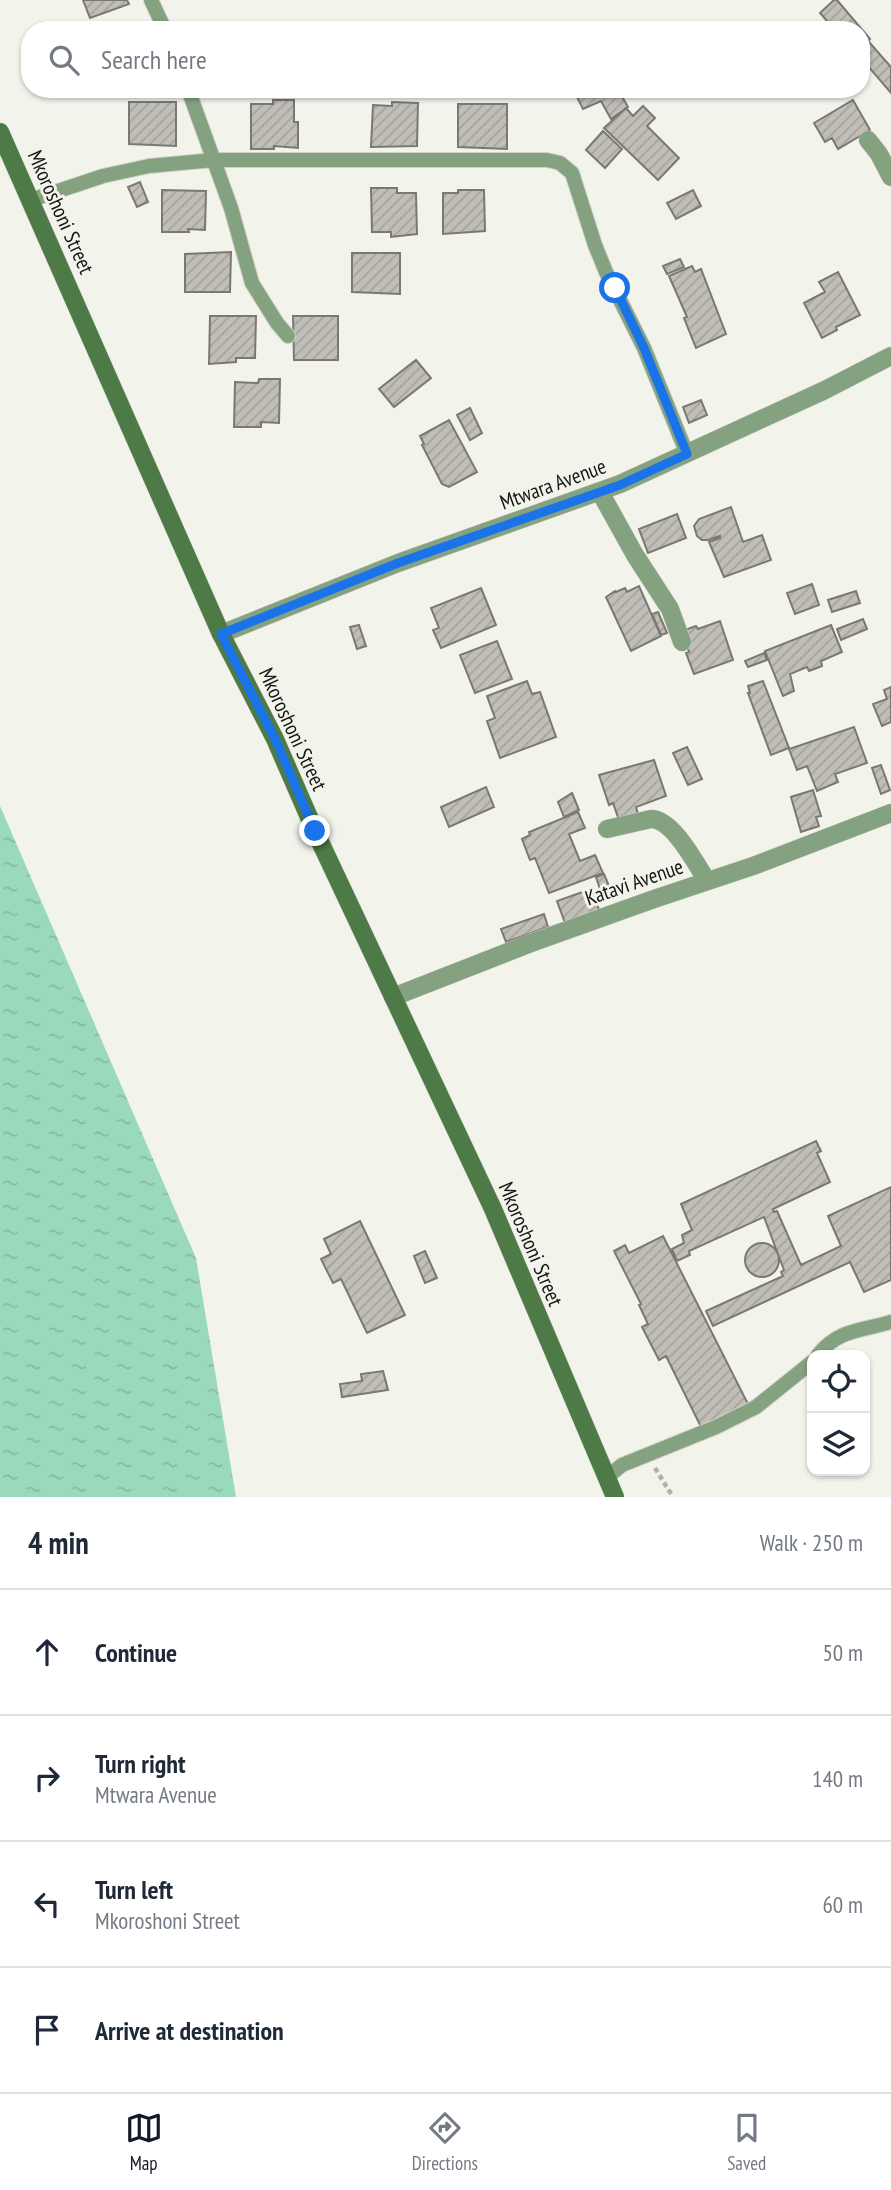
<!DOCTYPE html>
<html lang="en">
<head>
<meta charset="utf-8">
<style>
  body { margin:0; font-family:"PT Sans Narrow",sans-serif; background:#f6f6f7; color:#1f2937 }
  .controls { position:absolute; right:21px; bottom:21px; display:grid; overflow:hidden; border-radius:14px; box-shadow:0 2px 5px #0004 }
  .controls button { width:63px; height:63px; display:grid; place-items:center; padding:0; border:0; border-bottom:2px solid #e0e1e3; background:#fff; color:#1f2937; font:35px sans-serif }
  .stop { position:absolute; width:21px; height:21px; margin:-16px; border:5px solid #1a73e8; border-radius:50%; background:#fff }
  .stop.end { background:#1a73e8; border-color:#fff; box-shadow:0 2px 7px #0008 }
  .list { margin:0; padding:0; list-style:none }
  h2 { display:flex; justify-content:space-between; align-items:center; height:91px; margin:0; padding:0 28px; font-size:30px }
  h2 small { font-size:23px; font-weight:400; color:#747a83 }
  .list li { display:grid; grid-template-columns:46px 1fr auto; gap:21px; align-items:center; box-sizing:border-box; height:126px; padding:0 28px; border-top:2px solid #e0e1e3 }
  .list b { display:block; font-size:26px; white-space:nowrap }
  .list p { margin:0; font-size:23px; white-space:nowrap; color:#747a83 }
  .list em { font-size:23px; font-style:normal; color:#747a83 }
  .icon { flex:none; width:38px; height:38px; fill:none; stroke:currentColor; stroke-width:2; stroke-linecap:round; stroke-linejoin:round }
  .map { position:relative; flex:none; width:891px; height:1497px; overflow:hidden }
  .search { position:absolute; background:#fff; box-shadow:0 2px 5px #0004; left:21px; right:21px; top:21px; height:77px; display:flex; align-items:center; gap:18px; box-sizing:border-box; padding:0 24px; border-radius:28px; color:#747a83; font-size:26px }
  .sheet { height:595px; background:#fff }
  nav { display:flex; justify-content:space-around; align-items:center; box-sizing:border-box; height:98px; border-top:2px solid #e0e1e3; background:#fff; font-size:19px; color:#747a83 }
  nav a { display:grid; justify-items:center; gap:4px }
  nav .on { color:#111827 }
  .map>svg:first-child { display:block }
  .water { fill:url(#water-ripples) }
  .building { fill:url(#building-hatch); stroke:#7a7871; stroke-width:2 }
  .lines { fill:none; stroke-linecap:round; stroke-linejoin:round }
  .lane-casing { stroke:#cfd1c9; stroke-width:16 }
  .street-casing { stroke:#cfd1c9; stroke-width:19 }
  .secondary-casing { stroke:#cfd1c9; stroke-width:19 }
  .path { stroke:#afb1ab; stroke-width:4.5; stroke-dasharray:5 3.5; stroke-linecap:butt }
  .lane { stroke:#84a27f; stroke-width:14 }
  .street { stroke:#84a27f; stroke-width:18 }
  .secondary { stroke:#4e7a47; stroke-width:18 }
  .route { stroke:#1a73e8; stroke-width:9 }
  .labels { text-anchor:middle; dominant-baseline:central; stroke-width:6; stroke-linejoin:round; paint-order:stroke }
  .street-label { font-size:21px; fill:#161714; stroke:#f2f4ec }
</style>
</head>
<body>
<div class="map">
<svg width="891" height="1497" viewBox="0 0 891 1497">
  <defs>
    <pattern id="water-ripples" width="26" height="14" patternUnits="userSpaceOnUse" patternTransform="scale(1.75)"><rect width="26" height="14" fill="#9bd9bd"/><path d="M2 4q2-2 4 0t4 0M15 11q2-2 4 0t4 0" fill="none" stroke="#85baa2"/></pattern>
    <pattern id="building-hatch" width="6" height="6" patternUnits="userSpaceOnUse" patternTransform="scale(1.75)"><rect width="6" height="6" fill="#c0beb6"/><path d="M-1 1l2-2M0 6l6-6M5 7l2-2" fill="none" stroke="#a4a39c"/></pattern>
  </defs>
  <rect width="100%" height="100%" fill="#f2f4ec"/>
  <path class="water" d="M0,806L196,1258L236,1497H0Z"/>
  <path class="building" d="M83,0H127L129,4L90,18Z
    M834,0H837L870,39L861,48V30H835L820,13Z
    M869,42L891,67V93L861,58V49Z
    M573,89H627L620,93L628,107L611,119L601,101L583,109Z
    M273,100H294V122H298V148L274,146V149H251V104H273Z
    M853,100L870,130L838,149L832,138L825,142L814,123Z
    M129,102H176V146L129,144Z
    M392,102L418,103L417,146L371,147L373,105L392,106Z
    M458,104H507V149L458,147Z
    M643,106L655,118L647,126L679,158L658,180L604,128L626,108L633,116Z
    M603,131L622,149L605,168L586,150Z
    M140,182L148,202L137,207L128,187Z
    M371,188H397V193H416L417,234L391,237V232H372Z
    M162,190L206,191L205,230L188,229L189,232H162Z
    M458,190H484L485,231L443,234V193H458Z
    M693,190L701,206L676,219L667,203Z
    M231,252L230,292H185V254Z
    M352,253H400V294L352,292Z
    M680,259L684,267L667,274L663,266Z
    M692,266L695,272L701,269L726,334L696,348L684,318L687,317L669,276Z
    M838,272L860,315L836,327L837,330L822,338L804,303L825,292L819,282Z
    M210,316H256L255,358H236V362L209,364Z
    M293,316H338V360H294Z
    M416,360L431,378L394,407L379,389Z
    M259,379H280L279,423L261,422V427H234L235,382L258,383Z
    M701,400L707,415L689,423L683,407Z
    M470,408L482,433L470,440L457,415Z
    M449,420L477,472L449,487L442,484L422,445L424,444L420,436Z
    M731,507L743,542L762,535L771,560L724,577L709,542L720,538V536L708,540H702L697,536L694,526L699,519Z
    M677,514L686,538L648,553L639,529Z
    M812,584L819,605L795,614L787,593Z
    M639,586L661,636L631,651L606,597L615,591L616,592L625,588L627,592Z
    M481,588L496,625L441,648L433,630L439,628L431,608Z
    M856,591L860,603L832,612L828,600Z
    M658,612L667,633L661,635L652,614Z
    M863,619L867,629L841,640L837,629Z
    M720,621L733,660L694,674L686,653L689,652L682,631L696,626L698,629Z
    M359,625L366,646L357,649L350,627Z
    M831,625L842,652L821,661L822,666L809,671L807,667L790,674L794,691L783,696L765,651Z
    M497,641L512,679L475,693L460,655Z
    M764,653L767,660L748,667L745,661Z
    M527,681L532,694L540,692L556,737L500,758L487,721L495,718L487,696Z
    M763,681L789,748L771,755L748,693H750L748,686Z
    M891,687V722L882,726L873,704L887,699L884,690Z
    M854,727L867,763L835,774L838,782L817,791L807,766L797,770L789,749Z
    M687,747L702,779L688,785L673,753Z
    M654,760L666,796L636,807L639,817L620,823L613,803L609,805L599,775Z
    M881,765L890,790L881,794L872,768Z
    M486,787L494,807L449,827L441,807Z
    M813,790L821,816L816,817L819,826L801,832L791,797Z
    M572,793L579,810L564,817L558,802Z
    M578,812L585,828L569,834L580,861L595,855L603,873L549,893L535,858L530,860L522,839L530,835L529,832Z
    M604,874L611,891L602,895L596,877Z
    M588,890L589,893L593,892L599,910L565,923L557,901Z
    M544,914L548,927L506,942L501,929Z
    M816,1141L821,1151L817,1153L830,1182L773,1209L774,1212L777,1211L801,1265L841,1246L828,1216L891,1187V1280L864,1292L850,1262L713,1326L706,1311L783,1276L781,1272L784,1270L764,1217L689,1251L690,1255L677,1261L672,1249L684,1243L682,1235L692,1230L681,1204Z
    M360,1221L405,1315L367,1333L341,1279L333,1283L321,1259L331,1254L324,1239Z
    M663,1236L748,1404L701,1427L666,1356L659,1360L642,1327L648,1324L639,1305L641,1304L614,1251L625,1245L629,1253Z
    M745 1260a17 17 0 1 1 34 0a17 17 0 1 1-34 0Z
    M425,1251L437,1278L425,1283L414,1256Z
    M383,1371L388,1390L342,1397L340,1384L362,1381L361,1374Z"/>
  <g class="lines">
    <defs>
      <path id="lane" d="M151,0L165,30
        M188,89L231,208L252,283L277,323L288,336
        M31,200L103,176L149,166L214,160H547L560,163L572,173L595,245L606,272L644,348L687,454
        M818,1355C838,1329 862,1331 891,1322
        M606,1478L622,1465L716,1427L756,1407L812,1362"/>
      <path id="street" d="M868,140L879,154L891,177
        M600,492L635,555L670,609L682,642
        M221,634L398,563L620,484L825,390L891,356
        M607,829L651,819C673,819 696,864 707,881
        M393,997L531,943L654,899L753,866L891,813"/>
      <path id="secondary" d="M0,132L221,634L275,739L315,831L493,1209L615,1497"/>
    </defs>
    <use href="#lane" class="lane-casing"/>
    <use href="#street" class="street-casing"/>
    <use href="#secondary" class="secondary-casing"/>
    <path class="path" d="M655,1468L673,1497"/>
    <use href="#lane" class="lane"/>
    <use href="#street" class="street"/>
    <use href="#secondary" class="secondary"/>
  </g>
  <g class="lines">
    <path class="route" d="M315,831L275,739L221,634L398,563L620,485L687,454L644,348L615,288"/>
  </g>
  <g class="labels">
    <g class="street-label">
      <text transform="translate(61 212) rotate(66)">Mkoroshoni Street</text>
      <text transform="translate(553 484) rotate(-20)">Mtwara Avenue</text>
      <text transform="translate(293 729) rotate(65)">Mkoroshoni Street</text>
      <text transform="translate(634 882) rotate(-19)">Katavi Avenue</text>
      <text transform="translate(531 1244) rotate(67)">Mkoroshoni Street</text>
    </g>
  </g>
</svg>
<div class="controls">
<button><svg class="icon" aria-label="locate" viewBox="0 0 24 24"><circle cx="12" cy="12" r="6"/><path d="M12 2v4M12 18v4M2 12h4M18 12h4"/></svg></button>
<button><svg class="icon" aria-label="layers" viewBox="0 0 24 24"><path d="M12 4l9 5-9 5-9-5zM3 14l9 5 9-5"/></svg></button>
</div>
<div class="stop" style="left:615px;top:288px"></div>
<div class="stop end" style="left:315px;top:831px"></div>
<div class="search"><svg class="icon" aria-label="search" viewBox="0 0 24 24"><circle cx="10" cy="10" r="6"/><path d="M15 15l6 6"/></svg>Search here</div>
</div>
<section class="sheet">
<h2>4 min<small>Walk · 250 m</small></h2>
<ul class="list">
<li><svg class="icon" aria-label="ahead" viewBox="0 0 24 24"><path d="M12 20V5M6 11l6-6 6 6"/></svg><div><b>Continue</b></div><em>50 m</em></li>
<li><svg class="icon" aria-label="right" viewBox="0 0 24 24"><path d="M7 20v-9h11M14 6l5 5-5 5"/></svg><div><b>Turn right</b><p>Mtwara Avenue</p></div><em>140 m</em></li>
<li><svg class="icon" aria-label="left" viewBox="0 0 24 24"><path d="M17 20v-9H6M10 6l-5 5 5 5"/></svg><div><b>Turn left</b><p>Mkoroshoni Street</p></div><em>60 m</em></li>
<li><svg class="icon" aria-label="arrive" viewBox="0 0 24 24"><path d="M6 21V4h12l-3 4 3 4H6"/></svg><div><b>Arrive at destination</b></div></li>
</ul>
</section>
<nav>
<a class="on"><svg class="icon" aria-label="map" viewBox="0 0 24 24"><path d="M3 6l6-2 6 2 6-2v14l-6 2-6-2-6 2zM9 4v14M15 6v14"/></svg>Map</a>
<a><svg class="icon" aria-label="directions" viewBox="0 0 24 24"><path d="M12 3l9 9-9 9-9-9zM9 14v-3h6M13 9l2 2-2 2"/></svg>Directions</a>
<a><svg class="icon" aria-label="saved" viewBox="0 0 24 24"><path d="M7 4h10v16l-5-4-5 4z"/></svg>Saved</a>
</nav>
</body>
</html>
